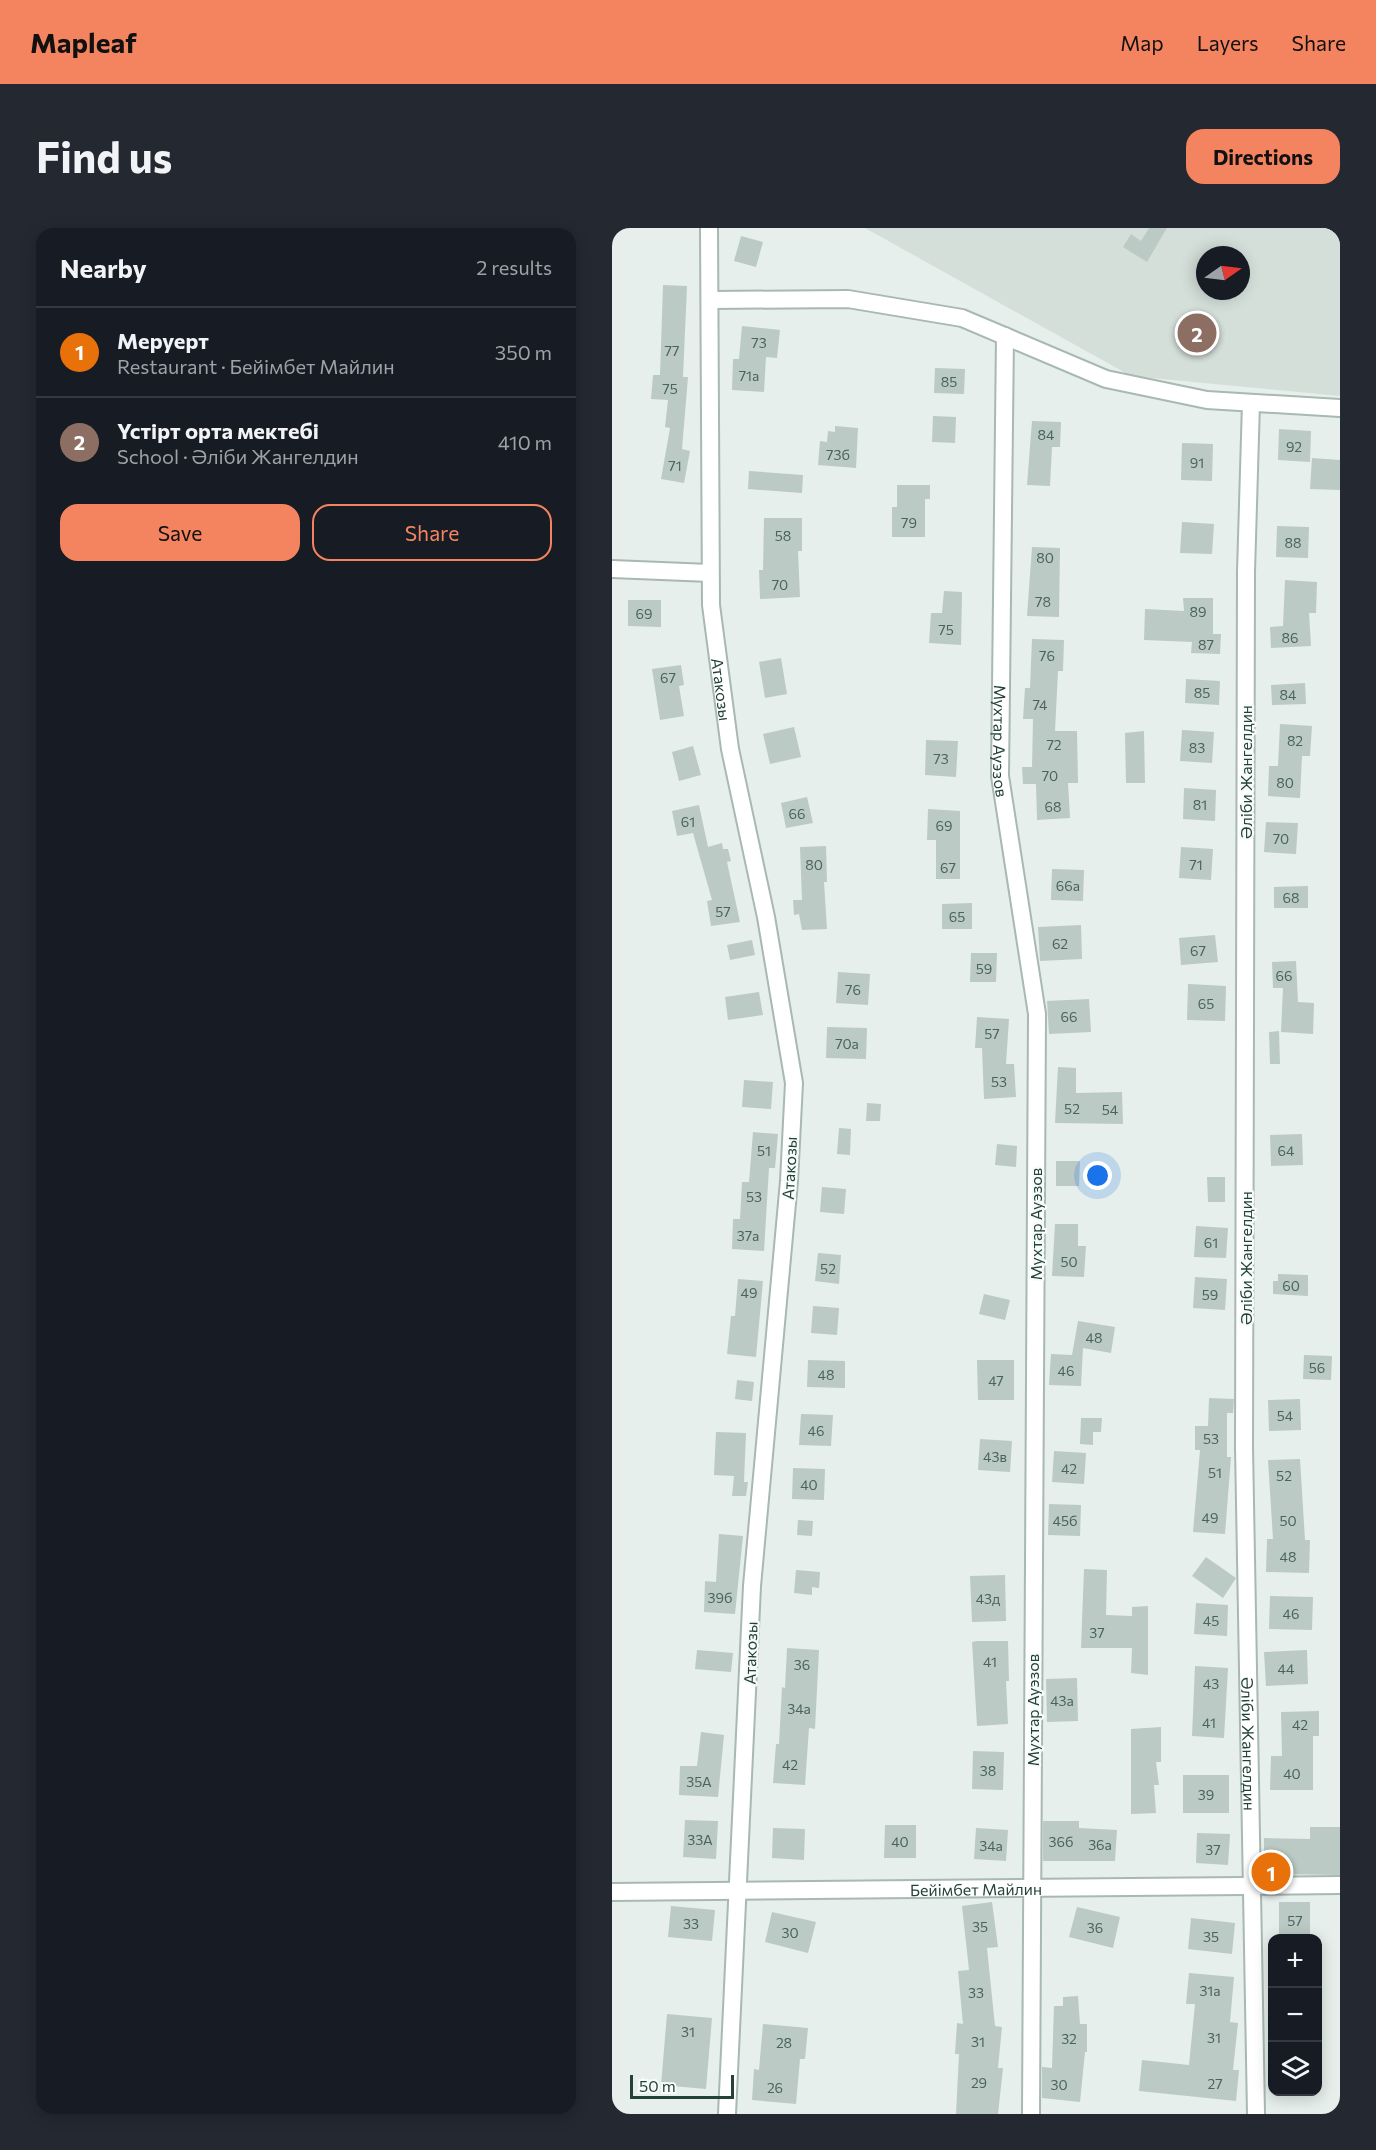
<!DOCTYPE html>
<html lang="en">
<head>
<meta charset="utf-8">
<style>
  body { margin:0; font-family:Commissioner,sans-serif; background:#242831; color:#f1f3f6 }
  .controls { position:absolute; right:18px; bottom:18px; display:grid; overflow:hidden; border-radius:12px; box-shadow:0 3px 15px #0003 }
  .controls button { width:54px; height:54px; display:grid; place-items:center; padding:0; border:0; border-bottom:2px solid #363941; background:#171b24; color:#f1f3f6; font:30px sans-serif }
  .compass { position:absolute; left:584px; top:18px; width:54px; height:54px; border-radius:50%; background:#171b24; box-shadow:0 3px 15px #0003; rotate:76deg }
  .scale { position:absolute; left:18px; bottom:15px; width:104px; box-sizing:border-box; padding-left:6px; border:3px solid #24423a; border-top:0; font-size:16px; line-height:21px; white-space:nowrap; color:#24423a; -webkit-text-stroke:4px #f7fbf9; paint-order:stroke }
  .you { position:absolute; left:486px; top:948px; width:21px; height:21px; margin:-15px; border:4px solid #fff; border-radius:50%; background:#1a73e8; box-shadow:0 0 0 9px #1a73e833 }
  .badge { display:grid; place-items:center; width:39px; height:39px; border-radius:50%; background:#f4845f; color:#fff; font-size:20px; font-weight:700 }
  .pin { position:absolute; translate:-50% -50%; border:3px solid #fff; box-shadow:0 2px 6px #0006 }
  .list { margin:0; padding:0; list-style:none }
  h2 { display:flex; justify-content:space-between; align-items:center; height:78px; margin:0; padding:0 24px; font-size:26px }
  h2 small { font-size:20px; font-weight:400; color:#9ea1a6 }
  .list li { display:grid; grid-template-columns:39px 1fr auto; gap:18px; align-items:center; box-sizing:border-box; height:90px; padding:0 24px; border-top:2px solid #363941 }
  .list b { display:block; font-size:22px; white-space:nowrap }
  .list p { margin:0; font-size:20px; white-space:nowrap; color:#9ea1a6 }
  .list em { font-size:20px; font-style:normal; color:#9ea1a6 }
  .actions { display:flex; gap:12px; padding:18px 24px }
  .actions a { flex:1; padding:14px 0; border:2px solid #f4845f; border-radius:18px; text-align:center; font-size:21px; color:#f4845f }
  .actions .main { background:#f4845f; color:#111 }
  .icon { flex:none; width:33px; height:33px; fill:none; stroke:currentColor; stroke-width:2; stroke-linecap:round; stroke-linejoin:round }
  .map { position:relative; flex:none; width:728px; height:1886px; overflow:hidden; border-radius:18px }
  header { display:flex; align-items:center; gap:36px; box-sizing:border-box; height:84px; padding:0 30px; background:#f4845f; color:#111 }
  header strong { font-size:28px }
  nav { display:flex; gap:33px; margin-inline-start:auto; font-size:21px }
  .intro { display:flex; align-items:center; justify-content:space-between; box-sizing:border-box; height:144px; padding:0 36px }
  h1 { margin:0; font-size:42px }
  .button { padding:15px 27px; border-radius:18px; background:#f4845f; color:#111; font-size:21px; font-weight:700 }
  main { display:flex; gap:36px; padding:0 36px }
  aside { flex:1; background:#171b24; border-radius:18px; box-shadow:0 3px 15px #0003 }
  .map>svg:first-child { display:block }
  .built { fill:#d4dfda; fill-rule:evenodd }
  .building { fill:#bbcac4 }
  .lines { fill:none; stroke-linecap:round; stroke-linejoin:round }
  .minor-casing { stroke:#a8b8b2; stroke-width:20 }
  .minor { stroke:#fff; stroke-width:16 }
  .labels { text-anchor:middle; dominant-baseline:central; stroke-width:4.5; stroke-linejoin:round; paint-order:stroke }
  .number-label { font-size:14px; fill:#4a645c }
  .street-label { font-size:16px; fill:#24423a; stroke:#f7fbf9 }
</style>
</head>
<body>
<header>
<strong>Mapleaf</strong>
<nav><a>Map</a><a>Layers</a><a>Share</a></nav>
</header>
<div class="intro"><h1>Find us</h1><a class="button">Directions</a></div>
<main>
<aside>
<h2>Nearby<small>2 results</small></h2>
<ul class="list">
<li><span class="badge" style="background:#e8710a">1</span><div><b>Меруерт</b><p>Restaurant · Бейімбет Майлин</p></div><em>350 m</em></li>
<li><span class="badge" style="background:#8d6e63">2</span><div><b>Үстірт орта мектебі</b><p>School · Әліби Жангелдин</p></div><em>410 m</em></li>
</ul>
<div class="actions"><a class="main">Save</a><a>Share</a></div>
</aside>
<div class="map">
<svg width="728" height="1886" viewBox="0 0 728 1886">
  <rect width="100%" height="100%" fill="#e6efeb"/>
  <path class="built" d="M253,0H728V168L519,148ZM593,27H629V63H593Z"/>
  <path class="building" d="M537,0H555L535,34L511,19L519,6L529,13Z
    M129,8L151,14L144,39L122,33Z
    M51,57L75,58L71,149H76L70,221L78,223L72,255L49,251L58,200L53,199L56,172L39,171L41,147H48Z
    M130,98L168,102L165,130L154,129L152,164L120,162L121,131H127Z
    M323,140L353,141L352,166L322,165Z
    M321,188L344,189L343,215L320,214Z
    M420,193L449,194L448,219H440L438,258L415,257Z
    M223,198L246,200L244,240L206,237L208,213L215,214L216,203L223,204Z
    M667,201L699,203L698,234L666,232Z
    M570,215L601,216L600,253L569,252Z
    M700,230L728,232V262L698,261Z
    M137,243L191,247L190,265L136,261Z
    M285,257H318V271H313V309H280V279H285Z
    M152,290H190V323H186L188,369L148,371L147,342H151Z
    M570,294L602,296L600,326L568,325Z
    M665,298L697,299L696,330L664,329Z
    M420,319L448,320L447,389L415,388Z
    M673,352L705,354L704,385H697L699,418L659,420L658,399L671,398Z
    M332,363L350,364L349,417L317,415L319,385H330Z
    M571,370H601V406H609L608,426L579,425L580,414L532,412L533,381L572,383Z
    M16,372H49V399L16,398Z
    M420,411L452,412L451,443H446L443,503H465L466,555H456L458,590L425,592L424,556H411L410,539H420L421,491H411L413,460H418Z
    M169,430L175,466L153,470L147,434Z
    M69,437L72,457L67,458L72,488L48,492L40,441Z
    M574,451L608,453L607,477L573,475Z
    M693,455L694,476L660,477L659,457Z
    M668,496L700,498L698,528H690L688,570L656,568L657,538H666Z
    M182,499L189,529L158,536L151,506Z
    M570,502L602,504L600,535L568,533Z
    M532,503L533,555H514L513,505Z
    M314,512L346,513L344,549L313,547Z
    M81,518L89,547L67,553L60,524Z
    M572,560L604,562L603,593L571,591Z
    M195,569L201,595L174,600L169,575Z
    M87,577L96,619L110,615L111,621H116L119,633L115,634L128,694L99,698L95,673L100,672L81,605L65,608L60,583Z
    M316,581L348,583V651H324V612H315Z
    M654,594L686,595L684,626L652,624Z
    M214,618L215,654H212L215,701L190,702L187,686L182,687L181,672H190L188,619Z
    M569,619L601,621L599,652L567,650Z
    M440,641L472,642L471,673L439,672Z
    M696,658V680H662V659Z
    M360,675V701H330V676Z
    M469,697L470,731L428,733L426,699Z
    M603,707L606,734L569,737L567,710Z
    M140,712L143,727L118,732L115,717Z
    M359,725H385L384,754H358Z
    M684,733L686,774L702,775L701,806L669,804L671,760H661L660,734Z
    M226,744L258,746L256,777L224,775Z
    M576,756L614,758L613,793L575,792Z
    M147,764L151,787L116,792L113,769Z
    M477,771L479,804L437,806L435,773Z
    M365,789L397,791L394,836H402L404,869L372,871L370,820H363Z
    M215,799L255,800L254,831L214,830Z
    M667,803L668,836H658L657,804Z
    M446,839L464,840V865L510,864L511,896L443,895Z
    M132,852L161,854L159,881L130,879Z
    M255,875L269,876L268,893H254Z
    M227,900L239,901L238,927L225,926Z
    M141,904L166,906L163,940H157L152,1023L120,1021L121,991H128L130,954H137Z
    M690,906L691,937L659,938L658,907Z
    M385,916L405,918L404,939L383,937Z
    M444,933H468L467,958H444Z
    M595,949H613V974H596Z
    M210,959L234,961L232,986L208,984Z
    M443,996H466V1018H474L472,1049L440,1048Z
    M584,998L616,1000L614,1030L582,1029Z
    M206,1025L229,1027L227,1056L203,1053Z
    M666,1046L696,1047V1068L661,1066V1053H666Z
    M583,1049L615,1051L613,1082L581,1080Z
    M126,1051L151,1053L144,1129L115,1126L119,1088H123Z
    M372,1066L398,1072L393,1092L367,1086Z
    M201,1078L227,1080L225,1107L199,1105Z
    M466,1093L503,1099L499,1125L471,1120L469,1158L437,1157L439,1126L460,1127Z
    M692,1127L720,1128L719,1152L691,1151Z
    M196,1132L233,1133V1160L195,1159Z
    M365,1132H402V1172H366Z
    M125,1152L142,1154L140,1173L123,1171Z
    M597,1170L622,1171L621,1185H615V1229H619L613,1306L581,1304L588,1222H583V1198H596Z
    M688,1171L689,1202L657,1203L656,1172Z
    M189,1186L221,1187L219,1218L187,1217Z
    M469,1190H490L489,1204H481V1217L468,1216Z
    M104,1204L134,1205L132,1254H136L134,1268H120L122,1248L102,1247Z
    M368,1211L400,1213L398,1244L366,1242Z
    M442,1223L474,1225L472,1256L440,1254Z
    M688,1231L693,1312H698L697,1345L654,1344L655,1311H661L656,1232Z
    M181,1240L213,1241L212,1272L180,1271Z
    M437,1276L469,1277L468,1308L436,1307Z
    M186,1292L201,1293L200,1308L185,1307Z
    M107,1306L131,1308L123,1386L92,1384L93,1353L104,1354Z
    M594,1329L624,1350L611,1370L580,1348Z
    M472,1341L495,1342L494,1387L520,1388V1379L536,1378V1447L519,1445L520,1420H469Z
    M184,1342L208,1344L207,1360L200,1359V1367L182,1365Z
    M393,1347L394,1393L360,1394L358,1348Z
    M658,1368L701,1369L700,1402L657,1401Z
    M584,1375L616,1377L615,1408L582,1406Z
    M365,1413H396L397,1453H394L396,1496L365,1498L360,1414Z
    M175,1420L207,1422L203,1501L197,1500L193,1557L161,1555L164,1516H167L170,1459L173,1460Z
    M85,1422L121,1425L119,1444L83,1441Z
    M695,1422L696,1456L654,1458L652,1424Z
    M583,1438L616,1440L612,1510L580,1508Z
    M465,1450L466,1493L435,1494L434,1451Z
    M707,1483V1508H701V1562H658L659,1528H670L669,1484Z
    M549,1499V1534H544L547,1557H542L544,1585L519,1586V1501Z
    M89,1504L112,1507L106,1569L67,1567L68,1538H85Z
    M361,1523L392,1524L391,1562L360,1561Z
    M571,1547H617V1585H571Z
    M73,1592L106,1593L104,1631L71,1629Z
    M431,1593H467V1600L505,1602L503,1633H431Z
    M273,1597H304V1630H272Z
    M698,1599H728V1647L652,1646V1610L698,1611Z
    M161,1600L193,1601L192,1632L160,1630Z
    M364,1600L396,1602L394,1633L362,1631Z
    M585,1605L618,1606L616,1637L584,1635Z
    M380,1674L386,1719L375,1720L383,1798L390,1799L386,1840H391L386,1886H344L347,1826H343L345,1795L351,1796L346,1743L357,1742L350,1678Z
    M667,1674H698V1710H667Z
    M59,1678L103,1682L100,1713L56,1709Z
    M465,1679L508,1689L501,1720L457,1709Z
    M160,1684L204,1694L196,1725L153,1714Z
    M579,1690L623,1695L620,1726L576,1721Z
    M577,1745L622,1749L618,1794L626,1795L621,1842H627L624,1873L527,1863L530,1832L577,1837L583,1776H574Z
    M466,1768L468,1796H475V1824H473L468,1874L430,1870V1839L440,1840L442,1778H451V1769Z
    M55,1786L100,1790L94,1861L49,1857Z
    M151,1796L196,1800L193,1831H188L184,1876L140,1872L142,1841L147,1842Z"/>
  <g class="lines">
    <defs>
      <g id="minor">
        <path id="s1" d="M97,0L99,377L118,521L154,689L182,855L177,953L140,1358L115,1886"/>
        <path d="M99,72L236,71L350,90L494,151L595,172L728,180"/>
        <path id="s2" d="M393,108L388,548L425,786L419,1886"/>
        <path id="s3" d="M639,175L634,344L632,1219L644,1886"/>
        <path d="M0,341L98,345"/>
        <path id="s4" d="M0,1664L728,1657"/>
      </g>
    </defs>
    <use href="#minor" class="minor-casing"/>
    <use href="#minor" class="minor"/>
  </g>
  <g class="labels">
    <g class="number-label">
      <text x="147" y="114">73</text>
      <text x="60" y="122">77</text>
      <text x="137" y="147">71а</text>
      <text x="337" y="153">85</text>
      <text x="58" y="160">75</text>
      <text x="434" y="206">84</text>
      <text x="682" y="218">92</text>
      <text x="226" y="226">73б</text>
      <text x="585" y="234">91</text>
      <text x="63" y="237">71</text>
      <text x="297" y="294">79</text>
      <text x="171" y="307">58</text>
      <text x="681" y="314">88</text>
      <text x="433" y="329">80</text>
      <text x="168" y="356">70</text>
      <text x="431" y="373">78</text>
      <text x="586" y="383">89</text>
      <text x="32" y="385">69</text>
      <text x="334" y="401">75</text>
      <text x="678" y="409">86</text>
      <text x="594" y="416">87</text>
      <text x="435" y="427">76</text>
      <text x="56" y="449">67</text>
      <text x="590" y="464">85</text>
      <text x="676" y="466">84</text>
      <text x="428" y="476">74</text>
      <text x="683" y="512">82</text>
      <text x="442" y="516">72</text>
      <text x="585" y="519">83</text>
      <text x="329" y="530">73</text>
      <text x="438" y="547">70</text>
      <text x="673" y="554">80</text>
      <text x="588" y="576">81</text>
      <text x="441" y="578">68</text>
      <text x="185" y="585">66</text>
      <text x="76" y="593">61</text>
      <text x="332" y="597">69</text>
      <text x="669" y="610">70</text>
      <text x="202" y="636">80</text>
      <text x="584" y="636">71</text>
      <text x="336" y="639">67</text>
      <text x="456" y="657">66а</text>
      <text x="679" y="669">68</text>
      <text x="111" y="683">57</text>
      <text x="345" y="688">65</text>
      <text x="448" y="715">62</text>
      <text x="586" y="722">67</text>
      <text x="372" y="740">59</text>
      <text x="672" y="747">66</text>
      <text x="241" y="761">76</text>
      <text x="594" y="775">65</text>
      <text x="457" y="788">66</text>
      <text x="380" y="805">57</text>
      <text x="235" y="815">70а</text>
      <text x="387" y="853">53</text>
      <text x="460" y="880">52</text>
      <text x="498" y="881">54</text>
      <text x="152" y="922">51</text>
      <text x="674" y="922">64</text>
      <text x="142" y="968">53</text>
      <text x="136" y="1007">37а</text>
      <text x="599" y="1014">61</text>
      <text x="457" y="1033">50</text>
      <text x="216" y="1040">52</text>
      <text x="679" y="1057">60</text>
      <text x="137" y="1064">49</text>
      <text x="598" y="1066">59</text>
      <text x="482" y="1109">48</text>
      <text x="705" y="1139">56</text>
      <text x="454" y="1142">46</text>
      <text x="214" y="1146">48</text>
      <text x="384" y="1152">47</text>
      <text x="673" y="1187">54</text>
      <text x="204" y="1202">46</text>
      <text x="599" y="1210">53</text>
      <text x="383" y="1228">43в</text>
      <text x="457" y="1240">42</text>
      <text x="603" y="1244">51</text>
      <text x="672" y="1247">52</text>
      <text x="197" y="1256">40</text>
      <text x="598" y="1289">49</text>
      <text x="453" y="1292">45б</text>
      <text x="676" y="1292">50</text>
      <text x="676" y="1328">48</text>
      <text x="108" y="1369">39б</text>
      <text x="376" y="1370">43д</text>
      <text x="679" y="1385">46</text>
      <text x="599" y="1392">45</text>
      <text x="485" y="1404">37</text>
      <text x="378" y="1433">41</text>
      <text x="190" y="1436">36</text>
      <text x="674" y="1440">44</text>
      <text x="599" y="1455">43</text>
      <text x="450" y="1472">43а</text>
      <text x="187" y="1480">34а</text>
      <text x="597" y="1494">41</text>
      <text x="688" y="1496">42</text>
      <text x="178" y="1536">42</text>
      <text x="376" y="1542">38</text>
      <text x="680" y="1545">40</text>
      <text x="87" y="1553">35А</text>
      <text x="594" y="1566">39</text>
      <text x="88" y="1611">33А</text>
      <text x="288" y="1613">40</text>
      <text x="449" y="1613">36б</text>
      <text x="488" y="1616">36а</text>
      <text x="379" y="1617">34а</text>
      <text x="601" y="1621">37</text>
      <text x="683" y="1692">57</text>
      <text x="79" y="1695">33</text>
      <text x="368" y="1698">35</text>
      <text x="483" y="1699">36</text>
      <text x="178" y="1704">30</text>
      <text x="599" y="1708">35</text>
      <text x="598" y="1762">31а</text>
      <text x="364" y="1764">33</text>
      <text x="76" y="1803">31</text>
      <text x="602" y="1809">31</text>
      <text x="457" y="1810">32</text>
      <text x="366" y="1813">31</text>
      <text x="172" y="1814">28</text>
      <text x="367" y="1854">29</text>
      <text x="603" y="1855">27</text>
      <text x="447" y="1856">30</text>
      <text x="163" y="1859">26</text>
    </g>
    <g class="street-label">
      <text stroke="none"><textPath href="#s1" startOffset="462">Атакозы</textPath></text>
      <text stroke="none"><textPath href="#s2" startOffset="405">Мухтар Ауэзов</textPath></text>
      <text transform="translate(633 544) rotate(-90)">Әліби Жангелдин</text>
      <text transform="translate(177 940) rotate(-87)">Атакозы</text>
      <text transform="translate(423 996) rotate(-90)">Мухтар Ауэзов</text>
      <text transform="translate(633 1030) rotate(-90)">Әліби Жангелдин</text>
      <text transform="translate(138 1425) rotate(-88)">Атакозы</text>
      <text transform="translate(420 1482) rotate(-90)">Мухтар Ауэзов</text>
      <text stroke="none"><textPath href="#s3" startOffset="1341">Әліби Жангелдин</textPath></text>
      <text stroke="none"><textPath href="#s4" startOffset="364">Бейімбет Майлин</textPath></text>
    </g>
  </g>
</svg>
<div class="controls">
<button>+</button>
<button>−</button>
<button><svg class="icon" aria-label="layers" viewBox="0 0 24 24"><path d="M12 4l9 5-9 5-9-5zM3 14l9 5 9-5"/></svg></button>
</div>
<svg class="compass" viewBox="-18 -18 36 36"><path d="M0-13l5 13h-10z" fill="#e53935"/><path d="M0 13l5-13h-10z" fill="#9ea1a6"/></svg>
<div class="scale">50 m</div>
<div class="you"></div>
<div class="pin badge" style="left:659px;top:1644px;background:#e8710a">1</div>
<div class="pin badge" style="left:585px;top:105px;background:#8d6e63">2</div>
</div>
</main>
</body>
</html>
